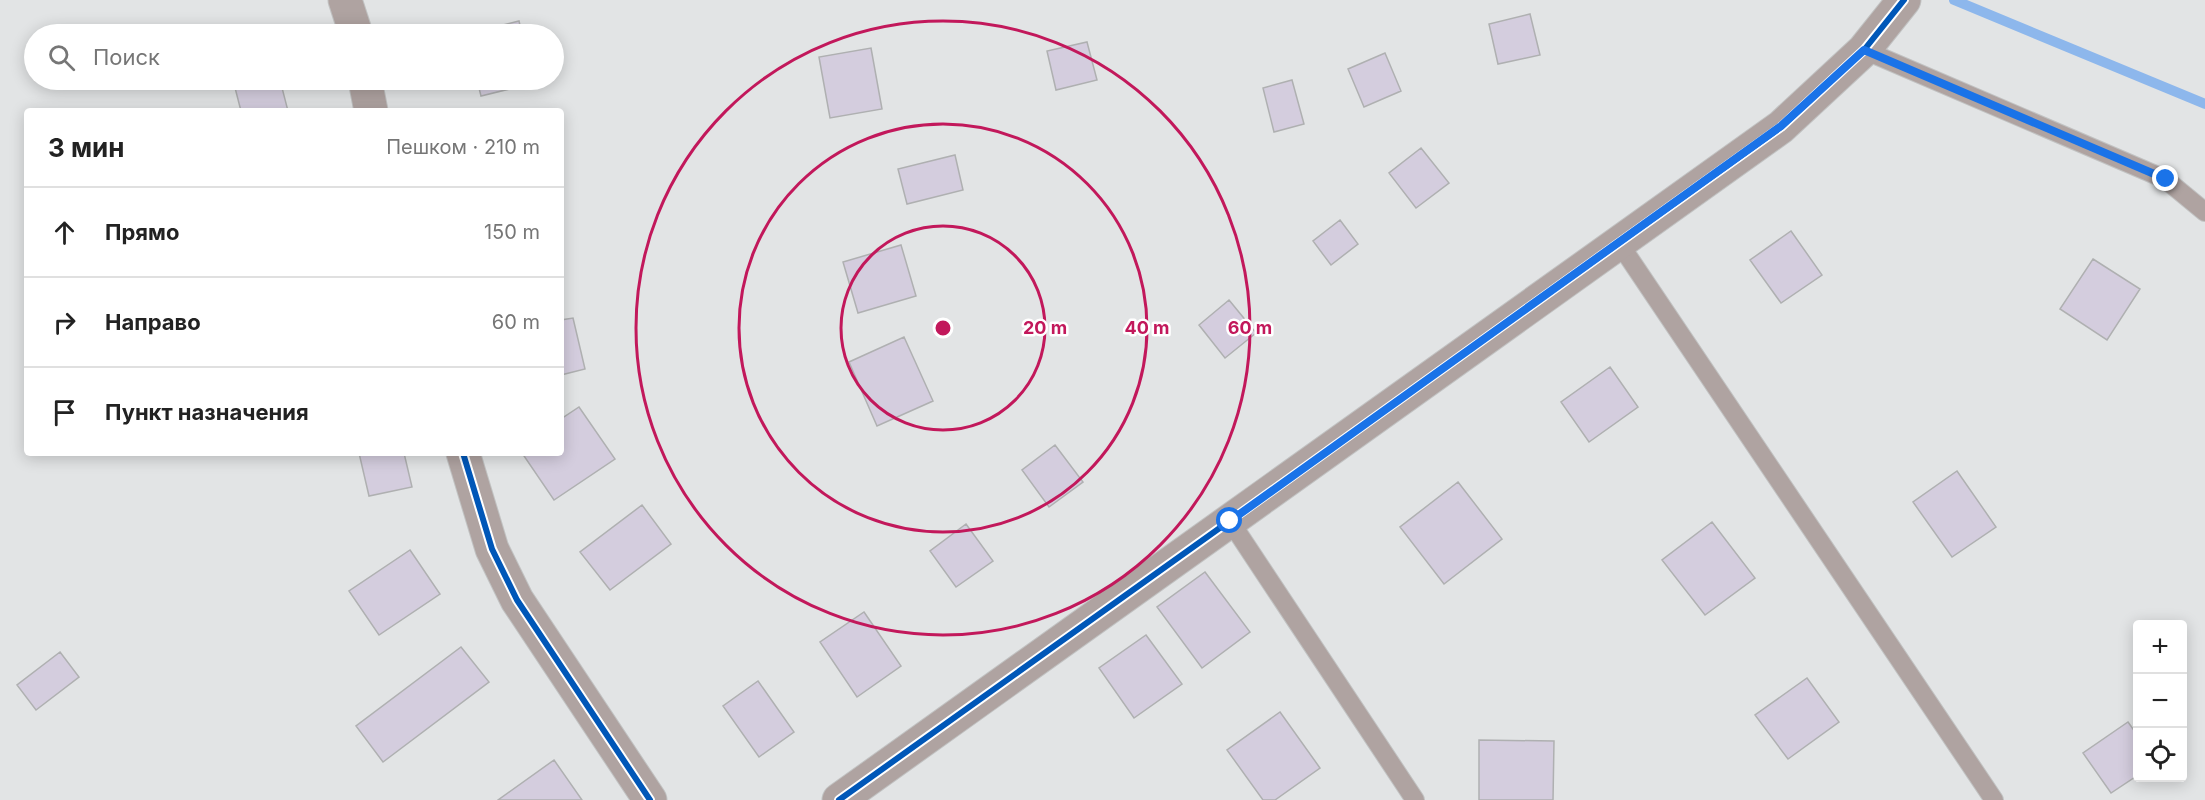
<!DOCTYPE html>
<html lang="ru">
<head>
<meta charset="utf-8">
<style>
  body { margin:0; font-family:Inter,sans-serif; background:#f6f6f6; color:#222 }
  .controls { position:absolute; right:18px; bottom:18px; display:grid; overflow:hidden; border-radius:6px; box-shadow:0 3px 15px #0003 }
  .controls button { width:54px; height:54px; display:grid; place-items:center; padding:0; border:0; border-bottom:2px solid #e0e0e0; background:#fff; color:#222; font:30px sans-serif }
  .stop { position:absolute; width:18px; height:18px; margin:-14px; border:4px solid #1a73e8; border-radius:50%; background:#fff }
  .stop.end { background:#1a73e8; border-color:#fff; box-shadow:0 2px 6px #0008 }
  .list { margin:0; padding:0; list-style:none }
  h2 { display:flex; justify-content:space-between; align-items:center; height:78px; margin:0; padding:0 24px; font-size:26px }
  h2 small { font-size:20px; font-weight:400; color:#767676 }
  .list li { display:grid; grid-template-columns:39px 1fr auto; gap:18px; align-items:center; box-sizing:border-box; height:90px; padding:0 24px; border-top:2px solid #e0e0e0 }
  .list b { display:block; font-size:22px; white-space:nowrap }
  .list em { font-size:20px; font-style:normal; color:#767676 }
  .icon { flex:none; width:33px; height:33px; fill:none; stroke:currentColor; stroke-width:2; stroke-linecap:round; stroke-linejoin:round }
  .map { position:relative; flex:none; width:2205px; height:800px; overflow:hidden }
  .search { position:absolute; background:#fff; box-shadow:0 3px 15px #0003; left:24px; top:24px; width:540px; height:66px; display:flex; align-items:center; gap:15px; box-sizing:border-box; padding:0 21px; border-radius:33px; color:#767676; font-size:22px }
  .panel { position:absolute; background:#fff; box-shadow:0 3px 15px #0003; left:24px; top:108px; width:540px; height:348px; border-radius:6px }
  .map>svg:first-child { display:block }
  .lines { fill:none; stroke-linecap:round; stroke-linejoin:round }
  .stream { stroke:#8db7ec; stroke-width:10 }
  .building { fill:#d4cdde; stroke:#afb0b1; stroke-width:1.5 }
  .lane-casing { stroke:#c1c2c2; stroke-width:20 }
  .street-casing { stroke:#c1c2c2; stroke-width:35 }
  .lane { stroke:#afa3a1; stroke-width:18 }
  .street { stroke:#afa3a1; stroke-width:33 }
  .cycleway-casing { stroke:#fff; stroke-width:10 }
  .cycleway { stroke:#0057b8; stroke-width:6 }
  .route { stroke:#1a73e8; stroke-width:8 }
  .ring { fill:none; stroke:#c2185b; stroke-width:3 }
  .centre { fill:#c2185b; stroke:#fff; stroke-width:3 }
  .ring-label { font-size:18px; text-anchor:middle; font-weight:bold; fill:#c2185b; stroke:#fff; stroke-width:5; stroke-linejoin:round; paint-order:stroke }
</style>
</head>
<body>
<div class="map">
<svg width="2205" height="800" viewBox="0 0 2205 800">
  <rect width="100%" height="100%" fill="#e2e4e5"/>
  <g class="lines">
    <path class="stream" d="M1954,0L2205,104"/>
  </g>
  <path class="building" d="M1530,14L1540,55L1498,64L1489,24Z
    M519,21L522,34H466Z
    M1087,42L1097,80L1056,90L1047,51Z
    M871,48L882,109L830,118L819,57Z
    M1385,53L1401,91L1364,107L1348,69Z
    M233,80H280L288,111H241Z
    M477,80H534V83L481,96Z
    M1292,80L1304,124L1274,132L1263,88Z
    M1421,148L1449,183L1416,208L1389,173Z
    M955,155L963,190L907,204L898,169Z
    M1340,220L1358,244L1331,265L1313,241Z
    M1791,231L1822,275L1781,303L1750,260Z
    M901,245L916,296L858,313L843,262Z
    M2093,259L2140,289L2107,340L2060,309Z
    M1229,300L1256,333L1225,358L1199,325Z
    M573,318L585,369L561,375V320Z
    M904,337L933,401L877,426L849,362Z
    M1610,367L1638,407L1589,442L1561,402Z
    M579,407L615,459L554,500L522,453H561V419Z
    M1055,445L1083,482L1049,507L1022,470Z
    M359,453H404L412,487L369,496Z
    M1957,471L1996,527L1952,557L1913,502Z
    M1458,482L1502,539L1444,584L1400,527Z
    M642,505L671,544L610,590L580,552Z
    M1712,522L1755,578L1705,615L1662,560Z
    M966,524L993,561L956,587L930,551Z
    M410,550L440,594L379,635L349,591Z
    M1205,572L1250,632L1202,668L1157,607Z
    M864,612L901,666L857,697L820,642Z
    M1146,635L1182,684L1134,718L1099,668Z
    M461,647L489,682L383,762L356,726Z
    M60,652L79,677L36,710L17,685Z
    M1807,678L1839,722L1788,759L1755,715Z
    M758,681L794,732L759,757L723,706Z
    M1280,712L1320,768L1275,800H1263L1227,750Z
    M2128,722L2138,736V775L2111,793L2083,753Z
    M1479,740L1554,741L1553,800H1479Z
    M554,760L582,800H498Z"/>
  <g class="lines">
    <defs>
      <path id="lane" d="M1864,50L2165,179L2205,212
        M1619,243L1994,800
        M1230,521L1415,800"/>
      <path id="street" d="M345,0L356,34
        M365,80L371,111
        M463,453L492,549L517,600L650,800
        M839,800L1781,127L1864,50L1904,0"/>
    </defs>
    <use href="#lane" class="lane-casing"/>
    <use href="#street" class="street-casing"/>
    <use href="#lane" class="lane"/>
    <use href="#street" class="street"/>
    <defs>
      <path id="cycleway" d="M463,453L492,549L517,600L650,800
        M839,800L1781,127L1864,50L1904,0"/>
    </defs>
    <use href="#cycleway" class="cycleway-casing"/>
    <use href="#cycleway" class="cycleway"/>
  </g>
  <g class="lines">
    <path class="route" d="M1230,521L1781,126L1864,50L2166,179"/>
  </g>
  <g class="ring">
    <circle cx="943" cy="328" r="102"/>
    <circle cx="943" cy="328" r="204"/>
    <circle cx="943" cy="328" r="307"/>
  </g>
  <circle cx="943" cy="328" r="9" class="centre"/>
  <g class="ring-label">
    <text x="1045" y="334">20 m</text>
    <text x="1147" y="334">40 m</text>
    <text x="1250" y="334">60 m</text>
  </g>
</svg>
<div class="controls">
<button>+</button>
<button>−</button>
<button><svg class="icon" aria-label="locate" viewBox="0 0 24 24"><circle cx="12" cy="12" r="6"/><path d="M12 2v4M12 18v4M2 12h4M18 12h4"/></svg></button>
</div>
<div class="stop" style="left:1230px;top:521px"></div>
<div class="stop end" style="left:2166px;top:179px"></div>
<div class="search"><svg class="icon" aria-label="search" viewBox="0 0 24 24"><circle cx="10" cy="10" r="6"/><path d="M15 15l6 6"/></svg>Поиск</div>
<section class="panel">
<h2>3 мин<small>Пешком · 210 m</small></h2>
<ul class="list">
<li><svg class="icon" aria-label="ahead" viewBox="0 0 24 24"><path d="M12 20V5M6 11l6-6 6 6"/></svg><div><b>Прямо</b></div><em>150 m</em></li>
<li><svg class="icon" aria-label="right" viewBox="0 0 24 24"><path d="M7 20v-9h11M14 6l5 5-5 5"/></svg><div><b>Направо</b></div><em>60 m</em></li>
<li><svg class="icon" aria-label="arrive" viewBox="0 0 24 24"><path d="M6 21V4h12l-3 4 3 4H6"/></svg><div><b>Пункт назначения</b></div></li>
</ul>
</section>
</div>
</body>
</html>
